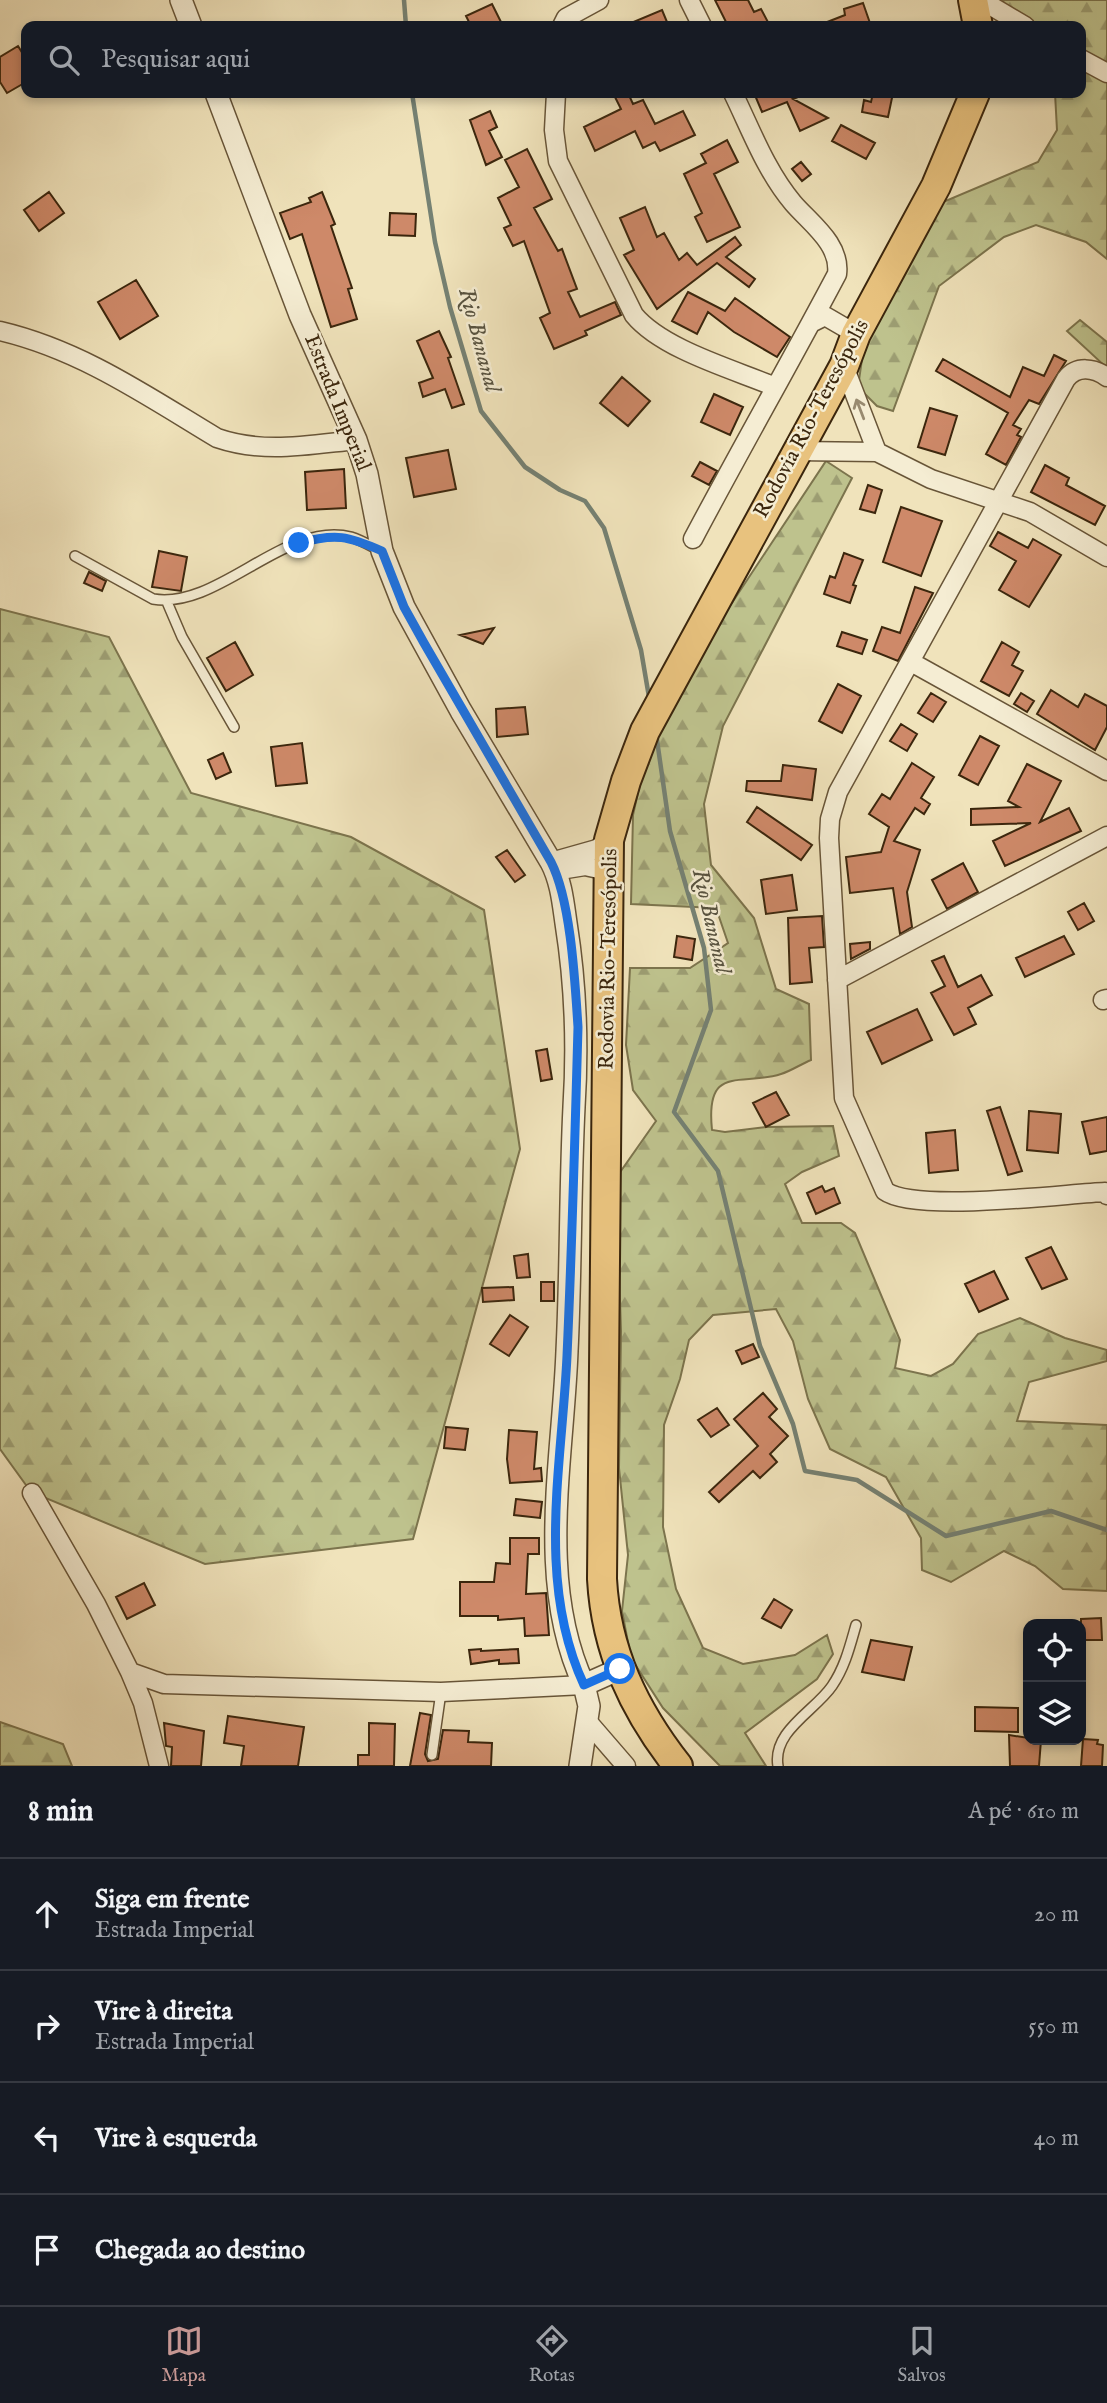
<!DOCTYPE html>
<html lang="pt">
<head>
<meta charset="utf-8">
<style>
  body { margin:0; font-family:"IM FELL English",serif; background:#20242c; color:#f1f3f6 }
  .controls { position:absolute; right:21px; bottom:21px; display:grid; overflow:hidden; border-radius:14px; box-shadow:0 4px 10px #0003 }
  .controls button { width:63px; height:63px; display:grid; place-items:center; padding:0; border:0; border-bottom:2px solid #363941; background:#171b24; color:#f1f3f6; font:35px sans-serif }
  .stop { position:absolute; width:21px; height:21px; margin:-16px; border:5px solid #1a73e8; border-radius:50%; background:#fff }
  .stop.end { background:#1a73e8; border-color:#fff; box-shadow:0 2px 7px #0008 }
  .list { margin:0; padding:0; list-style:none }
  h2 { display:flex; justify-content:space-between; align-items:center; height:91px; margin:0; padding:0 28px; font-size:30px }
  h2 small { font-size:23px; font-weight:400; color:#9ea1a6 }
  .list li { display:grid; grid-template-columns:46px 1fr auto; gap:21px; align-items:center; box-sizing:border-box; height:112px; padding:0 28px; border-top:2px solid #363941 }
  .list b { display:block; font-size:26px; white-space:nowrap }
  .list p { margin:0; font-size:23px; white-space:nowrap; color:#9ea1a6 }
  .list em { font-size:23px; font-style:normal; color:#9ea1a6 }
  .icon { flex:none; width:38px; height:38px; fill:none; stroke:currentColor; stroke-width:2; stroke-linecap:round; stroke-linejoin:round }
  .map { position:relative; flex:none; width:1107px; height:1766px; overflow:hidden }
  .search { position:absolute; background:#171b24; box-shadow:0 4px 10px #0003; left:21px; right:21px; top:21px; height:77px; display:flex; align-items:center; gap:18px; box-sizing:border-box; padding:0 24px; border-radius:14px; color:#9ea1a6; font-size:26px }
  .sheet { height:539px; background:#171b24 }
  nav { display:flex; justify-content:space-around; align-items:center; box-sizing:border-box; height:98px; border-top:2px solid #363941; background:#171b24; font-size:19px; color:#9ea1a6 }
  nav a { display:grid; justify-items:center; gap:4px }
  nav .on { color:#c59692 }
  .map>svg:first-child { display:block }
  .forest { fill:url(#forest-firs); stroke:#7c744d; stroke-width:2 }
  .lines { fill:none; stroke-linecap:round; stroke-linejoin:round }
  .stream { stroke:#758173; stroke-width:4.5 }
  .building { fill:#ce8969; stroke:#3b260d; stroke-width:2 }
  .service-casing { stroke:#685538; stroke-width:12 }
  .minor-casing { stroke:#685538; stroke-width:21 }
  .tertiary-casing { stroke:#685538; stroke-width:24 }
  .trunk-casing { stroke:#3b260d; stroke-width:32 }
  .service { stroke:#f5edd3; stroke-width:9 }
  .minor { stroke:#f5edd3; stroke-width:18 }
  .tertiary { stroke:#f5edd3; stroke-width:21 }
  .trunk { stroke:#e8c27e; stroke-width:28 }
  .oneway { stroke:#988a70 }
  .route { stroke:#1a73e8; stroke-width:9 }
  .labels { text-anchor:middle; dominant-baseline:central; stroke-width:5; stroke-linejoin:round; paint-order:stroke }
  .street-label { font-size:21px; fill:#3b260d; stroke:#f5edd3 }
  .water-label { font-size:23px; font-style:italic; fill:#585340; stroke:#f5edd3 }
</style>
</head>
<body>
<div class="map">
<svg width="1107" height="1766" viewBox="0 0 1107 1766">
  <defs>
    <pattern id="forest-firs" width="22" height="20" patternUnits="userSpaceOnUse" patternTransform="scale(1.75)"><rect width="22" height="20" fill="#bec28d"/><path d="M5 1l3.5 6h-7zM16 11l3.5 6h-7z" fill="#9c9d72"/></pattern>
  </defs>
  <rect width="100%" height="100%" fill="#f0e3bb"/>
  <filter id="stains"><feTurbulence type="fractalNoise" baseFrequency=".00286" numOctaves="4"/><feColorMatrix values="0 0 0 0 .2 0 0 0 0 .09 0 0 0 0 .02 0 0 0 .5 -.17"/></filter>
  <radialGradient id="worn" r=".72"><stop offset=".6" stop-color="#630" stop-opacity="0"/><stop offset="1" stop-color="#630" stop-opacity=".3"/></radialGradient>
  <path class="forest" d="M1003,0H1107V259L1086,242L1036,225L1004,237L939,286L893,411L877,406L858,387L863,352L936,205L1038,162L1057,130L1055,93H1081V26H1008Z
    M1080,320L1107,342V368L1067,331Z
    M826,461L852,478L723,726L704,804L711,865L754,918L776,989L809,1004L811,1060C801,1064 791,1071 781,1074C741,1087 705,1063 712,1130L725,1132L766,1127L833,1126L839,1156L802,1172L785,1184L802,1223H841L855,1233L900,1340L895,1368L931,1376L953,1364L978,1334L1020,1318L1065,1338L1107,1350V1361L1029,1382L1017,1421L1107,1425V1591L1063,1589L1035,1566L1004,1551L951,1582L922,1570L921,1538L886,1477L830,1449L808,1399L793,1341L776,1309L713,1315L689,1340L680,1379L664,1425L663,1527L676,1589L703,1648L743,1664L795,1655L827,1635L833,1654L817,1679L745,1733L766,1766H720L663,1708L631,1658L622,1611L628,1555L619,1468L621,1331L616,1178L656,1121L633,1090L626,1045L630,968H690L728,943L716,908L631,904L633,815L646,757L708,639Z
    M0,609L109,637L191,793L351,837L484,910L520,1149L413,1539L205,1564L31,1492L0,1449Z
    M0,1722L63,1744L72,1766H0Z"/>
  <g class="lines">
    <path class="stream" d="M404,0L406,26
      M412,93L435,242L450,307L481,411L525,467L560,490L585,501L604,528L641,650L649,697
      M656,733L670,831L704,948L711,1010L674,1112L718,1171L760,1346L793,1424L805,1471L857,1480L946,1536L1051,1511L1107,1530"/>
  </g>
  <path class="building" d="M715,0H748L754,12L761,9L770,26H728Z
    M863,3L871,26H817L845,15L844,9Z
    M492,4L503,26H471L466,16Z
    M662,10L667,22L658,26H624Z
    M18,46L26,59V82L7,93L0,82V57Z
    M613,93H628L633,104L643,100L655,124L683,111L695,135L660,151L655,142L643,148L635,131L595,151L584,127L621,109Z
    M754,93H808L793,99L828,118L800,131L787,102L762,112Z
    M873,93H893L888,117L862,112L864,100L871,102Z
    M490,111L497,127L489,131L502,157L486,165L470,120Z
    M841,125L875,143L866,159L832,141Z
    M727,140L738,162L714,174L740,227L707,242L695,217L702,213L684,174L706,163L701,154Z
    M527,149L552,199L534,208L558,251L562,249L577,289L568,292L580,317L615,302L621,315L585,331L587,335L554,349L540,318L550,313L524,241L513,246L504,228L511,225L498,198L519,187L505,160Z
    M801,162L811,174L802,181L792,169Z
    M49,192L64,213L39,231L24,210Z
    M322,192L335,224L331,226L352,288L348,289L357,319L331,327L302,234L290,239L280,213L311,202L309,198Z
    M645,207L657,237L664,233L679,260L687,253L697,265L735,237L741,245L726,257L755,279L749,287L717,263L657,309L624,255L634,250L620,218Z
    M390,213L416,214L415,236L389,235Z
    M136,280L158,316L120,339L98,302Z
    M688,292L725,311L735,298L790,337L777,357L734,332L708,312L697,334L672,321Z
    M439,331L451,357L448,358L464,404L452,408L445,389L423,397L419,383L433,378L417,341Z
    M1054,355L1066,361L1039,404L1029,400L1013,425L1021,429L1017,435L1021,437L1006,465L986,454L1008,413L936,371L943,359L1010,397L1023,367L1044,376Z
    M622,377L650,401L628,426L600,403Z
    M714,394L743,407L730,435L701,422Z
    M930,408L957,416L945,455L918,447Z
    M448,450L456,489L414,497L406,458Z
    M700,462L717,471L709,485L692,476Z
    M1045,465L1069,478L1066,485L1105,506L1095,525L1031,492Z
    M344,469L346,508L307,510L305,472Z
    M868,485L882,490L875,513L860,509Z
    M901,507L942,521L921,576L883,562Z
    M998,532L1028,548L1033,539L1061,555L1029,607L999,590L1016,561L990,546Z
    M159,551L187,557L181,591L152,587Z
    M844,553L863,560L853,585L856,586L850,603L824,594L830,576L835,578Z
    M89,572L106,581L102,591L84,583Z
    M915,587L933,593L898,661L873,651L882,627L900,633Z
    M494,628L483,644L460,635Z
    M842,632L867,640L862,654L837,646Z
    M235,642L253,675L226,691L207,658Z
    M1002,642L1019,652L1012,665L1023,671L1009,696L981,681Z
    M838,684L861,696L842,733L819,721Z
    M1051,690L1078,707L1085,694L1107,706V727L1095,750L1037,714Z
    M931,693L946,702L933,722L918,713Z
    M1021,693L1034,701L1027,712L1014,704Z
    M525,707L528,734L497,737L496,709Z
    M901,724L917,734L907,751L890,741Z
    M980,736L999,746L978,785L959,775Z
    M302,743L307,783L276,786L271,747Z
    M223,753L231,772L216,779L208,760Z
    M912,763L934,777L921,798L930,804L924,814L915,808L894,841L920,850L907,892L912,927L900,934L893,888L850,893L846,857L881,852L889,827L869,814L882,794L890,799Z
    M1027,764L1061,781L1040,822L1069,808L1081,831L1005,866L993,841L1031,823L971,825V809L1019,807L1008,801Z
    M783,765L816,769L812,800L746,791L747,781H781Z
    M757,807L812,845L801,860L747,822Z
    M507,850L525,875L515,882L496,857Z
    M963,863L978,892L947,909L932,880Z
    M792,875L797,910L766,914L761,880Z
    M1084,903L1094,921L1078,930L1068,912Z
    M822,916L824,947L809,948L812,982L790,984L788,918Z
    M677,936L695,939L692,960L674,957Z
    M1064,936L1074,954L1025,977L1016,958Z
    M870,942V949L851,959L850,944Z
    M944,956L958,987L981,975L992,995L968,1008L976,1024L954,1035L931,993L945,986L932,961Z
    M917,1009L932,1040L882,1064L867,1032Z
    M547,1049L552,1079L541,1081L536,1051Z
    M776,1092L789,1115L766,1127L753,1103Z
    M1000,1107L1022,1171L1008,1175L987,1111Z
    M1029,1111L1061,1114L1058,1153L1027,1150Z
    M1107,1117V1151L1090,1154L1082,1122Z
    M955,1130L958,1170L929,1173L926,1133Z
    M822,1186L825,1192L834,1188L840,1203L816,1214L807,1193Z
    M1051,1247L1067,1279L1042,1289L1026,1258Z
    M528,1254L530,1277L517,1278L514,1256Z
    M994,1271L1008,1299L979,1312L965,1284Z
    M541,1282H554V1301H541Z
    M513,1287L514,1300L483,1302L482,1288Z
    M510,1315L528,1327L509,1356L490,1344Z
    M753,1344L759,1357L742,1364L736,1351Z
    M763,1393L777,1409L769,1417L788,1436L770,1454L777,1462L760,1478L753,1471L719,1502L709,1492L758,1446L734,1419Z
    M717,1408L729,1425L711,1437L698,1420Z
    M446,1427L468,1429L465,1450L444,1448Z
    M509,1430L537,1432L534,1469L541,1468L542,1481L510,1483L507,1459Z
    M516,1499L542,1502L540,1518L514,1515Z
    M510,1538H539V1554H528L526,1594L546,1593L549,1635L525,1636L524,1618L498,1620V1616H460V1582H494L496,1563L510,1564Z
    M144,1583L155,1605L127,1619L116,1597Z
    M774,1599L792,1610L781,1628L762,1618Z
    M1101,1618L1102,1640H1081V1619Z
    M871,1640L912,1647L904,1680L862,1672Z
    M481,1649V1651L518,1649L519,1663L499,1664V1660L471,1664L469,1650Z
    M975,1707L1018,1708V1732L975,1731Z
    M420,1713L431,1715L425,1754L428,1761L438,1759L443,1730L469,1731L468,1742L492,1743L491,1766H410Z
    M228,1716L304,1727L298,1766H241L244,1746L224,1743Z
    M164,1723L204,1731L201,1766H171L172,1747L166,1746Z
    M369,1723L395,1724L394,1766H358V1755H369Z
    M1009,1735L1041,1740L1039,1766H1010Z
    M1083,1739L1098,1740L1097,1744L1103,1745L1102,1766H1081Z"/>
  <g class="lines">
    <defs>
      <path id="service" d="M75,556L153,599C219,610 285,520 351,537C361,540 371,546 381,551
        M167,602L182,637L234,727
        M432,1755L441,1692
        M778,1766C772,1731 815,1711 832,1686C845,1667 850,1646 856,1625"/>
      <path id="minor" d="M689,0L702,26
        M981,0L1025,26
        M562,26L566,18L599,0
        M1081,59L1107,73
        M556,93L554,130L558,161L634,315C662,349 732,369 773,386
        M811,323L825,316L856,334
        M0,331C81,350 147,396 217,438C264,454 308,445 356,440
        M844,366L877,452
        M1107,377C1094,368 1077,365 1066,379L838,792L830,819L829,838L844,1098L885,1191C915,1213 1062,1194 1105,1192L1107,1195
        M796,451L877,452L931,479L1030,512L1107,557
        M693,539C740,450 790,363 837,274C841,244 810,223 793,203C766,171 751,130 733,93
        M911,662L1107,771
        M551,862L597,849L609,840
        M560,870L585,866L608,871
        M837,980L1107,836
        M1103,1000L1107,999
        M32,1493L96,1604L130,1672L164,1684L441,1692L584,1685
        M130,1672L143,1703L159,1766
        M588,1722L626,1766"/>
      <path id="tertiary" d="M181,0L191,26
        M216,93L300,315L356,440L367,474L382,551L404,607L461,711L551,862C561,881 563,902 566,923C576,986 578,1044 574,1107C570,1188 571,1270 567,1351C563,1460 536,1583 584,1685
        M580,1766L589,1706L584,1685L620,1669"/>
      <path id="trunk" d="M973,0L978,26
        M678,1766C634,1710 606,1651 602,1579L609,840L626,781L645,731L844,366L856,334L936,186L975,93"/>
    </defs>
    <use href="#service" class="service-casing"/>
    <use href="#minor" class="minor-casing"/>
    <use href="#tertiary" class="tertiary-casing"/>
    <use href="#trunk" class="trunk-casing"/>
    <use href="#service" class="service"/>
    <use href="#minor" class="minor"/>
    <use href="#tertiary" class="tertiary"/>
    <use href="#trunk" class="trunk"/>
  </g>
  <defs><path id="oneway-shaft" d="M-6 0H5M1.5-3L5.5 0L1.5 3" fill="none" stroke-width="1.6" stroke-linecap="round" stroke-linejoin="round" transform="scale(1.75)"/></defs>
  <use class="oneway" href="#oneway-shaft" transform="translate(860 409) rotate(-111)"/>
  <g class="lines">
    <path class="route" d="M299,543C336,533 348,536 382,551L404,607L424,643L551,862C571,901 575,982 578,1027C575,1137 572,1246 567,1356C562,1465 536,1582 584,1685L620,1669"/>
  </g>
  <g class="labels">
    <g class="street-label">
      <text transform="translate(337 403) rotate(68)">Estrada Imperial</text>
      <text transform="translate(812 419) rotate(-62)">Rodovia Rio-Teresópolis</text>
      <text transform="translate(609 959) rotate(-89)">Rodovia Rio-Teresópolis</text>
    </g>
    <g class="water-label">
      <text transform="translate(479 340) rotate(75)">Rio Bananal</text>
      <text transform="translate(711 921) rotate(77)">Rio Bananal</text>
    </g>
  </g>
  <rect width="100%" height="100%" filter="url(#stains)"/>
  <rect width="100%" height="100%" fill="url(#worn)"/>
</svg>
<div class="controls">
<button><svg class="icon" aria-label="locate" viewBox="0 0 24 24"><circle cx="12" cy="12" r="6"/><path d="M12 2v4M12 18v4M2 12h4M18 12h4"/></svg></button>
<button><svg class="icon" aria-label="layers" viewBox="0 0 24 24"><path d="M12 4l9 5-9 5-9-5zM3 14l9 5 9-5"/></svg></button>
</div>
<div class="stop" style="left:620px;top:1669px"></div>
<div class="stop end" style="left:299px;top:543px"></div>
<div class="search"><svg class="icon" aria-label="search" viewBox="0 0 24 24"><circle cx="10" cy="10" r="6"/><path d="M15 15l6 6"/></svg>Pesquisar aqui</div>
</div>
<section class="sheet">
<h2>8 min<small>A pé · 610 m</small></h2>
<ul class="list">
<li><svg class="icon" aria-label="ahead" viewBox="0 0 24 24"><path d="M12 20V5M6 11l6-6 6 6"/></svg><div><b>Siga em frente</b><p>Estrada Imperial</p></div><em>20 m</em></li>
<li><svg class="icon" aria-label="right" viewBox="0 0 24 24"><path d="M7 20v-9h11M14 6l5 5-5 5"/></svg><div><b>Vire à direita</b><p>Estrada Imperial</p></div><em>550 m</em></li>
<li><svg class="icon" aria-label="left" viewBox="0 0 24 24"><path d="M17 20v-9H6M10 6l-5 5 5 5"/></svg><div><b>Vire à esquerda</b></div><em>40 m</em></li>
<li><svg class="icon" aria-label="arrive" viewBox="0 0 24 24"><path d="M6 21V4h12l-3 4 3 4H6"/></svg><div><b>Chegada ao destino</b></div></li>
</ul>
</section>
<nav>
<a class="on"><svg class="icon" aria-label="map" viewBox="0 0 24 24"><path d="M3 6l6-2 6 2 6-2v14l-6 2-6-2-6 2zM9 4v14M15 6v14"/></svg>Mapa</a>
<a><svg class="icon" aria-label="directions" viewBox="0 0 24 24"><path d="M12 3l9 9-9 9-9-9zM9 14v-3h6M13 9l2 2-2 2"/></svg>Rotas</a>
<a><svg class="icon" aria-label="saved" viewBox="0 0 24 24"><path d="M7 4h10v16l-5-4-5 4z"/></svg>Salvos</a>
</nav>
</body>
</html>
